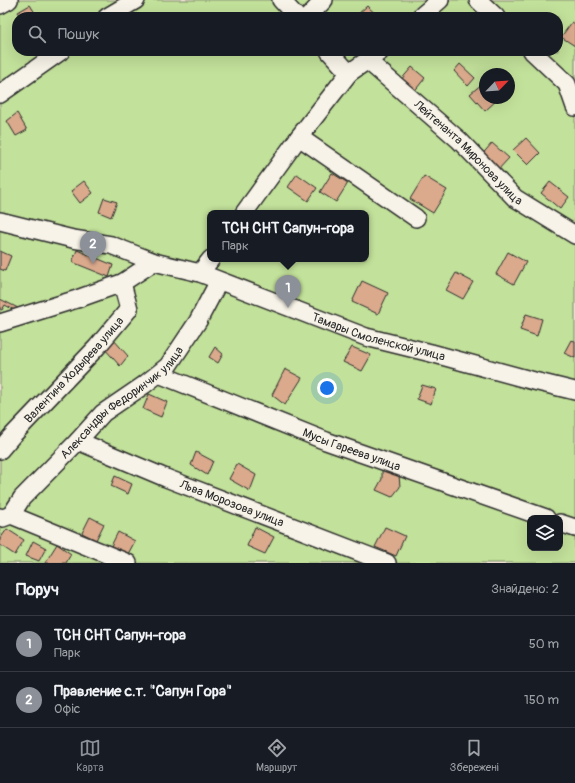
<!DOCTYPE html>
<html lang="uk">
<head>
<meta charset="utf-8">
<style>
  body { margin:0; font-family:Pangolin,sans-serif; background:#242831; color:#f1f3f6 }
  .controls { position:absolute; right:12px; bottom:12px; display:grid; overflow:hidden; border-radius:8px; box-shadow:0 4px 16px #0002 }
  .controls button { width:36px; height:36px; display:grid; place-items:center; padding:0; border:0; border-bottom:1px solid #363941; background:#171b24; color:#f1f3f6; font:20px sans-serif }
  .compass { position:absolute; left:479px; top:68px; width:36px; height:36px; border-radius:50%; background:#171b24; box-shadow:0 4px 16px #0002; rotate:65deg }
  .you { position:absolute; left:327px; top:388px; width:14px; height:14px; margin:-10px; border:3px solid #fff; border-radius:50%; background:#1a73e8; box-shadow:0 0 0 6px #1a73e833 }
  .badge { display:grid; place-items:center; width:26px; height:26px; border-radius:50%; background:#8c9099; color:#fff; font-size:13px; font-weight:700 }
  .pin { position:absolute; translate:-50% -33px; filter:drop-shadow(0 1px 2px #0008) }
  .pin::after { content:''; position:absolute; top:21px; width:14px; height:12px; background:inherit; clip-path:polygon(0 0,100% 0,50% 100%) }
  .popup { position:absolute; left:207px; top:210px; width:162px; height:52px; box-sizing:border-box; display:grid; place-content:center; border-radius:8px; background:#171b24; filter:drop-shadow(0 1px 3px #0005); font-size:13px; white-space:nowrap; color:#9ea1a6 }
  .popup b { font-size:15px; color:#f1f3f6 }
  .popup::after { content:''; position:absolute; left:50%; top:100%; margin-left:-8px; border:8px solid transparent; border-top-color:#171b24 }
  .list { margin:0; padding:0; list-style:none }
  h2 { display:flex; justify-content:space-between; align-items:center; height:52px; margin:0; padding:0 16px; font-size:17px }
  h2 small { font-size:13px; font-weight:400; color:#9ea1a6 }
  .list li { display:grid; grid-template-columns:26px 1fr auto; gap:12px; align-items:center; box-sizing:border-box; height:56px; padding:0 16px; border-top:1px solid #363941 }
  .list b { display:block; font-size:15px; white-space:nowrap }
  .list p { margin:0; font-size:13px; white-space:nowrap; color:#9ea1a6 }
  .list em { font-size:13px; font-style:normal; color:#9ea1a6 }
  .icon { flex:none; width:22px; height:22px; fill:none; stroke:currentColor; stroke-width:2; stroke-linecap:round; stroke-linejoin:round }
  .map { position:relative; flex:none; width:575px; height:563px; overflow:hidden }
  .search { position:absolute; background:#171b24; box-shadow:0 4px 16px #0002; left:12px; right:12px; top:12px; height:44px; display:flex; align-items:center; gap:10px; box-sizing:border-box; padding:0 14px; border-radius:16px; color:#9ea1a6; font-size:15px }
  .sheet { height:164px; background:#171b24 }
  nav { display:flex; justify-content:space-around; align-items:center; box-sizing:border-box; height:56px; border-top:1px solid #363941; background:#171b24; font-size:11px; color:#9ea1a6 }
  nav a { display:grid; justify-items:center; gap:2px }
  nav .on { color:#8c9099 }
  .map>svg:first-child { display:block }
  .green { fill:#c2e19a; stroke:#768662; fill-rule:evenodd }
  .building { fill:#dbaa8d; stroke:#2b2b2b }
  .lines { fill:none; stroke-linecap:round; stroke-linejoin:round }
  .minor-casing { stroke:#2b2b2b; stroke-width:20 }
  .minor { stroke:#f7f3e8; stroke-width:17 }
  .labels { text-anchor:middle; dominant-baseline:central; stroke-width:4; stroke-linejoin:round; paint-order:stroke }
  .street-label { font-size:12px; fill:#2b2b2b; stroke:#f7f3e8 }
</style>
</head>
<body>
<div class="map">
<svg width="575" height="563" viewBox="0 0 575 563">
  <rect width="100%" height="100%" fill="#f1e4d6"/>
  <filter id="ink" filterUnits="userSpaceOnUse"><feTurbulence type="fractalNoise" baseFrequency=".025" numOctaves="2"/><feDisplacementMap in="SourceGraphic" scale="8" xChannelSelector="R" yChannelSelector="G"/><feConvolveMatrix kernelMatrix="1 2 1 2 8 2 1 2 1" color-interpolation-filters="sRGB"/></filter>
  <g filter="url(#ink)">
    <path class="green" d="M0,0H575V563H0ZM17,17H558V51H17ZM485,74H509V98H485ZM210,213H366V259H210ZM530,518H560V548H530Z"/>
    <path class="building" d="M30,5L37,16L21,17L18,12Z
      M367,6L379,17H359L357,15Z
      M572,22L575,24V46L561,37Z
      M460,64L475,78L468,86L454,71Z
      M412,67L425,78L413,93L399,82Z
      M483,83L485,86V98H496L498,99L485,111L470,94Z
      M17,113L27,130L16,136L7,121Z
      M526,138L540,153L528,165L513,150Z
      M492,143L509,158L497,171L480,157Z
      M332,173L348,183L336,202L320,192Z
      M297,174L317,188L308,201L288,187Z
      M424,176L447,190L433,213L410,199Z
      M84,181L93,193L80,203L71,191Z
      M550,182L569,197L560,209L541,193Z
      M104,198L117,202L111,217L99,212Z
      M77,250L113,265L109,277L72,262Z
      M0,251L11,256L5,271L0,269Z
      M508,252L526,262L514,284L496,274Z
      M456,273L473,282L463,299L446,290Z
      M362,281L388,293L378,314L352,302Z
      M0,299L18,308L16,311L5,305L2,310L0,309Z
      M526,314L542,319L537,336L520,330Z
      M113,339L128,356L120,366L104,348Z
      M571,340L575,341V358L564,353Z
      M215,347L223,354L218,363L209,357Z
      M352,347L371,355L362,371L343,362Z
      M285,369L302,378L285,405L272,395Z
      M422,385L436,389L431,404L417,399Z
      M149,394L167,402L161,417L143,409Z
      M196,452L213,461L207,475L191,465Z
      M237,464L256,475L250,491L229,479Z
      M382,468L399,475L400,487L392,497L376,490L382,479Z
      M115,476L132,484L128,494L111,486Z
      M90,517L104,524L96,540L82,533Z
      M255,527L274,537L265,554L247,546Z
      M385,527L405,536L396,556L375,547Z
      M7,529L24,540L15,555L0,545V539Z
      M118,532L135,541L128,554L111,546Z
      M33,541L46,548L39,561L26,556Z
      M57,544L71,554L66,563H45Z"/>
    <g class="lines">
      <defs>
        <g id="minor">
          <path d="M281,0L297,17"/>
          <path d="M478,0L496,17"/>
          <path d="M0,5L9,0"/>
          <path d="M107,17L136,0"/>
          <path d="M308,17L324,0"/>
          <path d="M420,17L440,0"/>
          <path d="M329,51L349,73"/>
          <path d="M532,51L567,84L575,107"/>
          <path id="s1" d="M368,61L459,140L515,198L575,235"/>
          <path d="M0,94L61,51"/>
          <path d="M299,137L416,218"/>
          <path d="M244,213L299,137L349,73L381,51"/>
          <path id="s2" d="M0,221L73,239L111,245L154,262L200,273L366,337L431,353L534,381L575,391"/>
          <path d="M200,273L211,259"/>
          <path d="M0,323L77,299L122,283L154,262"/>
          <path id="s3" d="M159,374L326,441L546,518"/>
          <path id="s4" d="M78,441L166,478L387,563"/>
          <path id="s5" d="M0,450L11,437L97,347L129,309L122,283"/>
          <path id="s6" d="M11,515L22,498L78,441L103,413L144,385L168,366L198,321L219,281"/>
          <path d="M0,517L3,518L11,515L128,563"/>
          <path d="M560,523L575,528"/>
        </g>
      </defs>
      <use href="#minor" class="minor-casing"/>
      <use href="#minor" class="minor"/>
    </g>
  </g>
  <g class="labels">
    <g class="street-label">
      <text stroke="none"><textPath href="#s1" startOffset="136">Лейтенанта Миронова улица</textPath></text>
      <text stroke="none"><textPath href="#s2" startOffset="397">Тамары Смоленской улица</textPath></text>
      <text stroke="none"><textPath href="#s5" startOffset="109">Валентина Ходырева улица</textPath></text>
      <text stroke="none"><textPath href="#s6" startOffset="159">Александры Федоринчик улица</textPath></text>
      <text stroke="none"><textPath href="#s3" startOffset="207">Мусы Гареева улица</textPath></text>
      <text stroke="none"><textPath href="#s4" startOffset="166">Льва Морозова улица</textPath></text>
    </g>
  </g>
</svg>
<div class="controls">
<button><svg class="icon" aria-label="layers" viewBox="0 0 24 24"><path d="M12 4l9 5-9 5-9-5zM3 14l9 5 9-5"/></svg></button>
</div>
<svg class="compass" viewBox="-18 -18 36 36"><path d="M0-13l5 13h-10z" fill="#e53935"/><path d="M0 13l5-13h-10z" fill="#9ea1a6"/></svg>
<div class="you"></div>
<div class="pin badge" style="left:288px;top:308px">1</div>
<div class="popup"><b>ТСН СНТ Сапун-гора</b>Парк</div>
<div class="pin badge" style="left:93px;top:264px">2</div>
<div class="search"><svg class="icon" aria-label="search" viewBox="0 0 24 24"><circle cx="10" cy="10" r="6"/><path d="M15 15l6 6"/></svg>Пошук</div>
</div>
<section class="sheet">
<h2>Поруч<small>Знайдено: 2</small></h2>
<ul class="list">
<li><span class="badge">1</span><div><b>ТСН СНТ Сапун-гора</b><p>Парк</p></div><em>50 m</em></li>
<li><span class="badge">2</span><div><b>Правление с.т. &quot;Сапун Гора&quot;</b><p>Офіс</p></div><em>150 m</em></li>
</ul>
</section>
<nav>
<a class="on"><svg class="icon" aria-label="map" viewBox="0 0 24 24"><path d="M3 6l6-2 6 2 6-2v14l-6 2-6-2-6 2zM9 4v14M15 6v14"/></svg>Карта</a>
<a><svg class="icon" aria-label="directions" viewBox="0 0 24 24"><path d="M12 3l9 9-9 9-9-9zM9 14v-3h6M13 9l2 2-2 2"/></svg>Маршрут</a>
<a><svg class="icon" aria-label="saved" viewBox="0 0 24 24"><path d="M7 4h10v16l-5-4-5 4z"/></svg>Збережені</a>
</nav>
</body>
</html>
